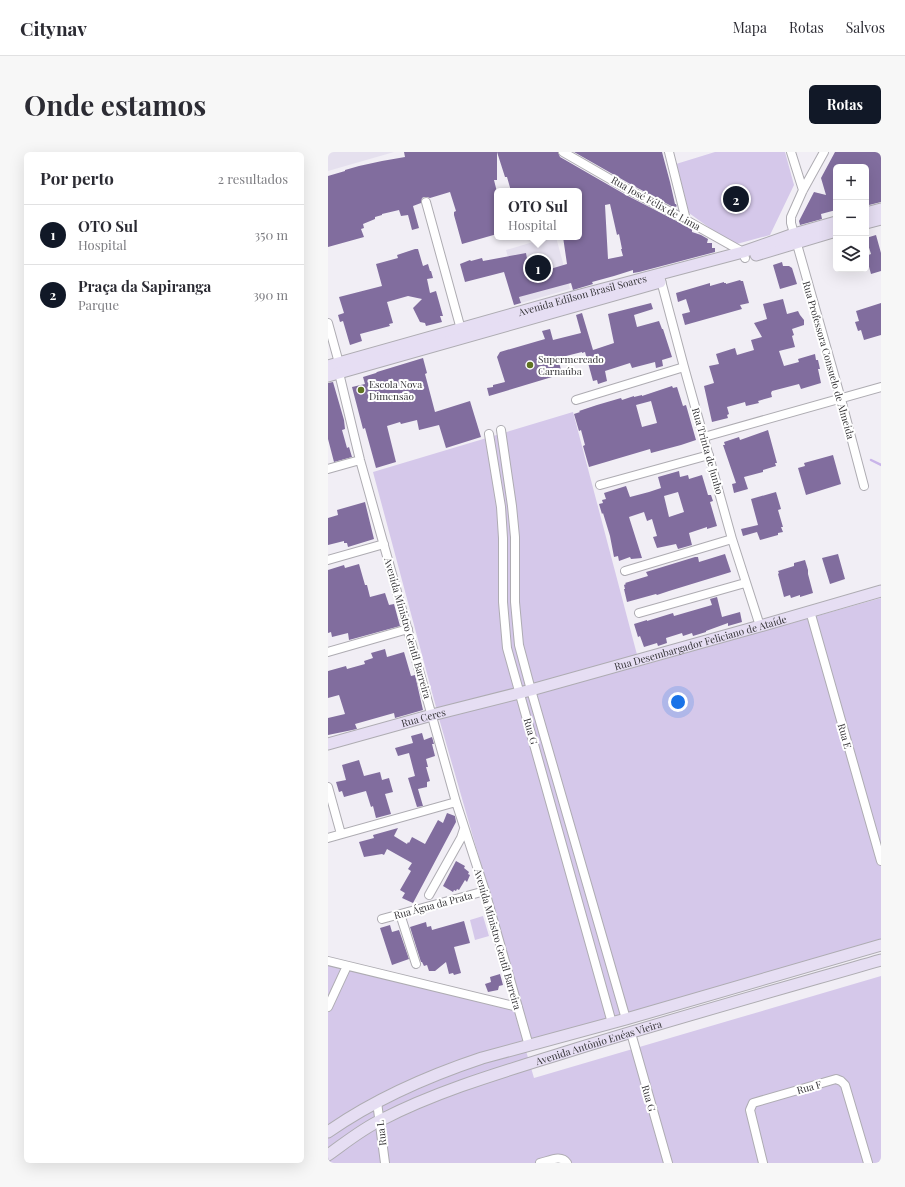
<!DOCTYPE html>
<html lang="pt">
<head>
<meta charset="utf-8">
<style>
  body { margin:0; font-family:"Playfair Display",serif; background:#f7f7f7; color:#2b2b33 }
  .controls { position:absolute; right:12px; top:12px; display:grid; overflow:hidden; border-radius:6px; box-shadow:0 4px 16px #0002 }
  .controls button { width:36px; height:36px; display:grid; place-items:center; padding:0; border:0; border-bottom:1px solid #e1e1e2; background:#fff; color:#2b2b33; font:20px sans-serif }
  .you { position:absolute; left:350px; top:550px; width:14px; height:14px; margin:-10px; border:3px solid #fff; border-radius:50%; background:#1a73e8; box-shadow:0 0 0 6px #1a73e833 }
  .badge { display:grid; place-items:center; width:26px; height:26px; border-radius:50%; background:#111827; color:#fff; font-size:13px; font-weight:700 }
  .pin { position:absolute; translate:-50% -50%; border:2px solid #fff; box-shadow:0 1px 4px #0006 }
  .popup { position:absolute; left:166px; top:36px; width:88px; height:52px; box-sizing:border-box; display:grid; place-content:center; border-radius:6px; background:#fff; filter:drop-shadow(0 1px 3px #0005); font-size:13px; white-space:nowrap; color:#7c7c81 }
  .popup b { font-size:15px; color:#2b2b33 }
  .popup::after { content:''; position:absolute; left:50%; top:100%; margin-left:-8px; border:8px solid transparent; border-top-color:#fff }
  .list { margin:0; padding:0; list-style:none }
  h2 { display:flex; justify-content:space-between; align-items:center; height:52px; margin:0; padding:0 16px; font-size:17px }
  h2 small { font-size:13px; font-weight:400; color:#7c7c81 }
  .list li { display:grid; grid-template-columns:26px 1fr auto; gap:12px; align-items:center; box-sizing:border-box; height:60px; padding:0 16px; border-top:1px solid #e1e1e2 }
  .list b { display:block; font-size:15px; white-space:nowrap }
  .list p { margin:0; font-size:13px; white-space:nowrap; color:#7c7c81 }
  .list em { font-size:13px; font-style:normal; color:#7c7c81 }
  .icon { flex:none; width:22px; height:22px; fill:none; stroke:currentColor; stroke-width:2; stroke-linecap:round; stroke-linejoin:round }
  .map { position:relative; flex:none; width:553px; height:1011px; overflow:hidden; border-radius:6px }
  header { display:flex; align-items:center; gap:24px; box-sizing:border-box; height:56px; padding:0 20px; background:#fff; border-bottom:1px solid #e1e1e2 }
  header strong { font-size:19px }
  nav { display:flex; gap:22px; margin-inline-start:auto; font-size:14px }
  .intro { display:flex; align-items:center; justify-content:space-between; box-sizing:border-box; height:96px; padding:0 24px }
  h1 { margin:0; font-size:28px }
  .button { padding:10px 18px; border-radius:6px; background:#111827; color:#fff; font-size:14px; font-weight:700 }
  main { display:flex; gap:24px; padding:0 24px }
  aside { flex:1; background:#fff; border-radius:6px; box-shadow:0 4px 16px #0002 }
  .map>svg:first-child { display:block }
  .built { fill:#e5e0ee }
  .green { fill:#d5c8ea }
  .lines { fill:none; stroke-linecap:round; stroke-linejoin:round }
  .stream { stroke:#c9b4e9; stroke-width:2.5 }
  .building { fill:#816d9e; fill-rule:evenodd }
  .street-casing { stroke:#aeacb2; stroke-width:10 }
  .secondary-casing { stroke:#aeacb2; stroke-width:13 }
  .street { stroke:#fff; stroke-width:8 }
  .secondary { stroke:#e6def3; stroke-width:11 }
  .poi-dot { fill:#5f7322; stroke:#fff; stroke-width:1.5 }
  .labels { text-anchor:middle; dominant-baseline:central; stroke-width:4; stroke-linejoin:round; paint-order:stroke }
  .street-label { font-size:10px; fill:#353437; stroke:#fff }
  .poi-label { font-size:10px; fill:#353437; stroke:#fff; text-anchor:start }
</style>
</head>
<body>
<header>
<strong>Citynav</strong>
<nav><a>Mapa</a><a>Rotas</a><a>Salvos</a></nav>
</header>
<div class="intro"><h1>Onde estamos</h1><a class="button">Rotas</a></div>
<main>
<aside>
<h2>Por perto<small>2 resultados</small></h2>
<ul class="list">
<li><span class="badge">1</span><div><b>OTO Sul</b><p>Hospital</p></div><em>350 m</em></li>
<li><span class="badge">2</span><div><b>Praça da Sapiranga</b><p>Parque</p></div><em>390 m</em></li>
</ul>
</aside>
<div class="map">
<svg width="553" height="1011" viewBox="0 0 553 1011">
  <rect width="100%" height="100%" fill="#f1eef5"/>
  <path class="built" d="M0,0H66L0,19Z
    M222,85H228L242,137L193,151L178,98Z"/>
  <path class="green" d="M387,0H457L466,33L442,83L405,93L361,61L348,12Z
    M245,260L312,514L553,446V790L204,890L112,570L45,320Z
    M155,764L161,784L147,788L142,768Z
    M0,813L186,858L206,926L553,824V1011H0Z"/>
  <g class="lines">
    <path class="stream" d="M543,308L553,313"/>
  </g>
  <path class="building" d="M76,0H169V28H166L169,40V82L134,92L126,63V60L128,59L122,40L102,46L99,45H96L94,46L93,51L85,54L91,76L84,78L80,63L73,64L71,58L54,62V63L47,65V67L35,72L36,76L33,77L36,85L0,95V24L17,19V18L31,14L54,9L77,5Z
    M169,0H230L232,5L298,43L364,77V80L373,83L380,87L379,91H384V96H387V100L311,120L305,121V118L286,124L264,130L265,132L245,138L243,131L191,145L193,151L186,153L176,120L137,130L132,112L142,108L143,109L154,106L155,109L198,101L202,123L239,112L235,85H251V39H183L179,25H177ZM282,52L289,83L291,82L294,97H293L295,104L280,107L277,53Z
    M246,0H334L342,30L347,52H348L349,55L348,54L347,56L304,33Z
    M507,0H553V50L541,53L540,49H538V15H508V58L493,62L494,67L472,73L471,69L486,40L498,43L493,26Z
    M548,83L553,101V119L543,122L538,104L543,102L538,86Z
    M87,97H90L95,114L100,112L102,119H103L105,126L99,127L102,141L108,139L115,164H112L114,170L98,174L97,171L92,170L85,156L94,147L80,144L59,150L65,171L61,172L62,174L32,182L34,189L22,193L15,169L12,170L10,163L16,161L11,145L54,134L48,112L70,106L69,103Z
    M454,110L455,114H461L464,116L469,132L452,137L445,113Z
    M412,128L413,129H415L421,151L412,153L414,157L357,173L354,162L362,160L358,147L350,150L348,141L382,131V134L396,130V131H398V132Z
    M455,147L459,162L470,159L472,163L476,168V173L464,177L466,183L464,184L467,195L451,199L456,214L471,210L470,207L487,202L488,208H490L492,217H490L493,231L473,237L471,232L444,239L443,241L444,245L430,249L431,251L418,254L417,250L399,255L401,262L399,263L400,266L384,270L376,234L386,231L381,214L391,212L388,202L407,196L409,203L426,198L423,188L434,185L426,171L439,167L435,152Z
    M323,151L325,157L306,163L309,175L331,169L334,177H335L344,205L334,208L335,214L328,216L327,210L304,216L302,211L277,219L279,229L270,232L269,228L265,229L257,200L254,201V200L230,206L234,222L161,244L159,236L165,235V233L177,230L169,205L172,200L217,187L214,179L222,177L225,188L253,181L248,163L254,161L265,198L286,191L280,162Z
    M553,151V183L536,188L533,178L530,179L527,170L531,169L528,159Z
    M95,206L99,221L97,222L107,260L142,249L153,285L118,296L111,273L91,278L89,268L73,272L72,270L59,274L68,310L48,316L37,276L35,277L24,235L37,232L35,225L48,221L49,220Z
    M5,230L16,268L17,277L14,278L19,296L21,295L24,305L6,310L0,287V231Z
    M344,234L345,236L349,235L355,254L358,253L368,288L353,293L323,301L322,297L261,315L255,294L257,293L253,278L251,279L246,262L252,260L251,259L269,253L293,246L294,248L306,244V245L314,243V244ZM323,249L329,271L314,275L308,253Z
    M440,278L449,311H447L448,314L435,318V320L416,325L420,337L406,341L404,332L408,331L395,293H397L396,290L411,285L412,288Z
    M505,303L513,332L478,343L470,316L477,314L476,311Z
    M351,319L352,325L360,323L361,327L374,323L380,343H383L385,349L382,350L389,374L379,377V375L361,381L364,393L350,397L348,392L329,396L325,385L329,384L324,367L319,369L316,360L301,365L314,406L303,407L302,405L291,409L290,404L286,405L282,384L275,361L274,362L271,352L275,351L274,348L278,347L276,341L298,334L302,345L321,340L333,336L330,325ZM350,340L356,360L341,365L336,344Z
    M448,340L453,357L450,358L455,375H453L455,380L450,381V383L432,388L429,380L415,384L413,377L430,373L423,347Z
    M37,350L46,387L20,395L19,391H16V389L0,393V366L10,363L9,358Z
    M397,402L403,420L341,439L329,443L328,442L299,450L296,437H297L296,433L298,432L297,431L320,424L318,420L367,405H370L371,410Z
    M510,402L517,427L502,432L494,406Z
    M477,408L480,418V422L485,441L472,445V443L463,446L462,443L456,445L450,422L451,421L450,419L466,414V411Z
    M31,412L37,433H39L42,445L57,441L61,453L66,452L72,474L21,488L20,481L4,485L3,480L0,481V418L16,413L17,416Z
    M389,445L394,465L412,460L414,470L400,474V471L378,479V480L365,484L364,481L355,484L354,481L338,486L339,491L330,494L329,491L316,495L312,484L310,485L306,472L319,468V469L345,461L346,464L384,453L382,447Z
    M57,497L59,505L76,500L83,524L87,523L95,558L67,566L66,561L27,572L29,577L0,583V566L17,562L11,543L0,546V519L18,514L19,517L37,512L36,509L45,506L43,501Z
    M94,581L96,588L104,585L106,592H104L107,604L98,607L100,615H98L102,629L99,630V635L90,637L95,654L89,655L80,626L87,624L81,601L70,604L67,596L85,591L83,584Z
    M31,608L36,624L52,620L54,628L61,626L65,640L57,642L63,662L48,666L45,654L43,655L38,639L16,645L14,639L11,640L8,630L18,628L14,613Z
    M119,661L127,664L128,670L85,751L74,746L77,741L72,738L83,719L80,717L84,711L59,697L56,703L54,702L36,705L31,690L46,686L45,683L70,676L66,684L79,692L80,690L81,691L84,685L97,692L110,668L115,671Z
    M128,709L137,714L136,716L141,720L140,722L142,723L139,730L137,728L131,738L129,737L128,739L126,738L125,740L115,734Z
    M136,769L142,791L126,795L133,821L126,823L125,821L121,822L118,810L107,819H101L99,813L96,814L94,810H93L82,775L98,770L99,775L103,774L104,778Z
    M62,773L64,780L71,778L81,807L64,813L52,776Z
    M172,822L175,833L171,834L170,838L160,840L157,832L163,830L162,825Z"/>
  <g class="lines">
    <defs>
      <path id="street" d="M235,0L301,38L358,68L415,100L417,106
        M341,0L358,68
        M463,0L475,38
        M496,0L475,38L463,65V71L513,247L536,334
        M98,50L134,181
        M332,125L356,215L404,387L432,474
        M0,171L11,211V221L32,308L128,650L157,739L201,894
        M248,248L356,215
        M173,278L184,354L187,385V450L191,493L203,538L298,867
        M161,282L173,355L175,386V450L179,496L284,871
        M376,285L553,235
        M0,317L32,308
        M272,333L381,303
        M0,408L56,392
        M297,419L404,387
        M482,459L553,709
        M311,461L417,431
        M0,500L80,477
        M0,635L13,682
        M0,686L128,650
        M101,743L133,686L136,677
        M72,762L88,812
        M54,767L157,739
        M0,809L190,855
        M0,855L19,814
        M303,881L340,1011
        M49,950L57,1011
        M212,1011C221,1009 233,1002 239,1011
        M435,1011L422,958L425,951L508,927L513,929L517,933L540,1011"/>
      <g id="secondary">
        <path d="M538,61L553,57"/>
        <path d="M538,71L553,67"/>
        <path d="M428,103L508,79"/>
        <path id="s1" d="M0,214L245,145L415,100L466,82L508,70"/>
        <path d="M0,224L332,130"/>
        <path id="s2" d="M0,592L104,563L203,538L432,474L553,439"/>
        <path d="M0,980C47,947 100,924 154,906L298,867L553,793"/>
        <path id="s3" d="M0,1003C17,991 34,977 53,968C115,936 185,917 251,896C352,865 452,837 553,808"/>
      </g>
    </defs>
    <use href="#street" class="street-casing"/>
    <use href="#secondary" class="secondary-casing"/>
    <use href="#street" class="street"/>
    <use href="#secondary" class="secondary"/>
  </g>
  <g class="poi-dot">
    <circle cx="202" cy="213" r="4"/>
    <circle cx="33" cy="238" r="4"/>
  </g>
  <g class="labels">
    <g class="street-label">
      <text transform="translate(328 51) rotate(29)">Rua José Félix de Lima</text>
      <text stroke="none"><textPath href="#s1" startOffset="264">Avenida Edilson Brasil Soares</textPath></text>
      <text transform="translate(501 208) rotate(74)">Rua Professora Consuelo de Almeida</text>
      <text transform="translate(380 299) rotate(74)">Rua Trinta de Junho</text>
      <text transform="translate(80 476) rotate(74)">Avenida Ministro Gentil Barreira</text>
      <text stroke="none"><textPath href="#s2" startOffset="386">Rua Desembargador Feliciano de Ataíde</textPath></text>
      <text stroke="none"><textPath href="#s2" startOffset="99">Rua Ceres</textPath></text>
      <text transform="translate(203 579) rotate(74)">Rua G</text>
      <text transform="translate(517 584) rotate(74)">Rua E</text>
      <text transform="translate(105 753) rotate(-15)">Rua Água da Prata</text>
      <text transform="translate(170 787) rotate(74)">Avenida Ministro Gentil Barreira</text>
      <text stroke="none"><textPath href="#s3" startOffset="295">Avenida Antônio Enéas Vieira</textPath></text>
      <text transform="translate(481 935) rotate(-16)">Rua F</text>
      <text transform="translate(321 946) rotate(74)">Rua G</text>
      <text transform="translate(53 981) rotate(-97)">Rua L</text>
    </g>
    <g class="poi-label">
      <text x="210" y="207">Supermercado<tspan x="210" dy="12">Carnaúba</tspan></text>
      <text x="41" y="232">Escola Nova<tspan x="41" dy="12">Dimensão</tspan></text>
    </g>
  </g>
</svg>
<div class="controls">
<button>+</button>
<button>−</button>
<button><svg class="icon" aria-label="layers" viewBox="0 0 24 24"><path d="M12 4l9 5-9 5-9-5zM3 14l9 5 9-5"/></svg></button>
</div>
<div class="you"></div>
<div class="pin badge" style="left:210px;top:116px">1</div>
<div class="popup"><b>OTO Sul</b>Hospital</div>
<div class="pin badge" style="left:408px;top:47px">2</div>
</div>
</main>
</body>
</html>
